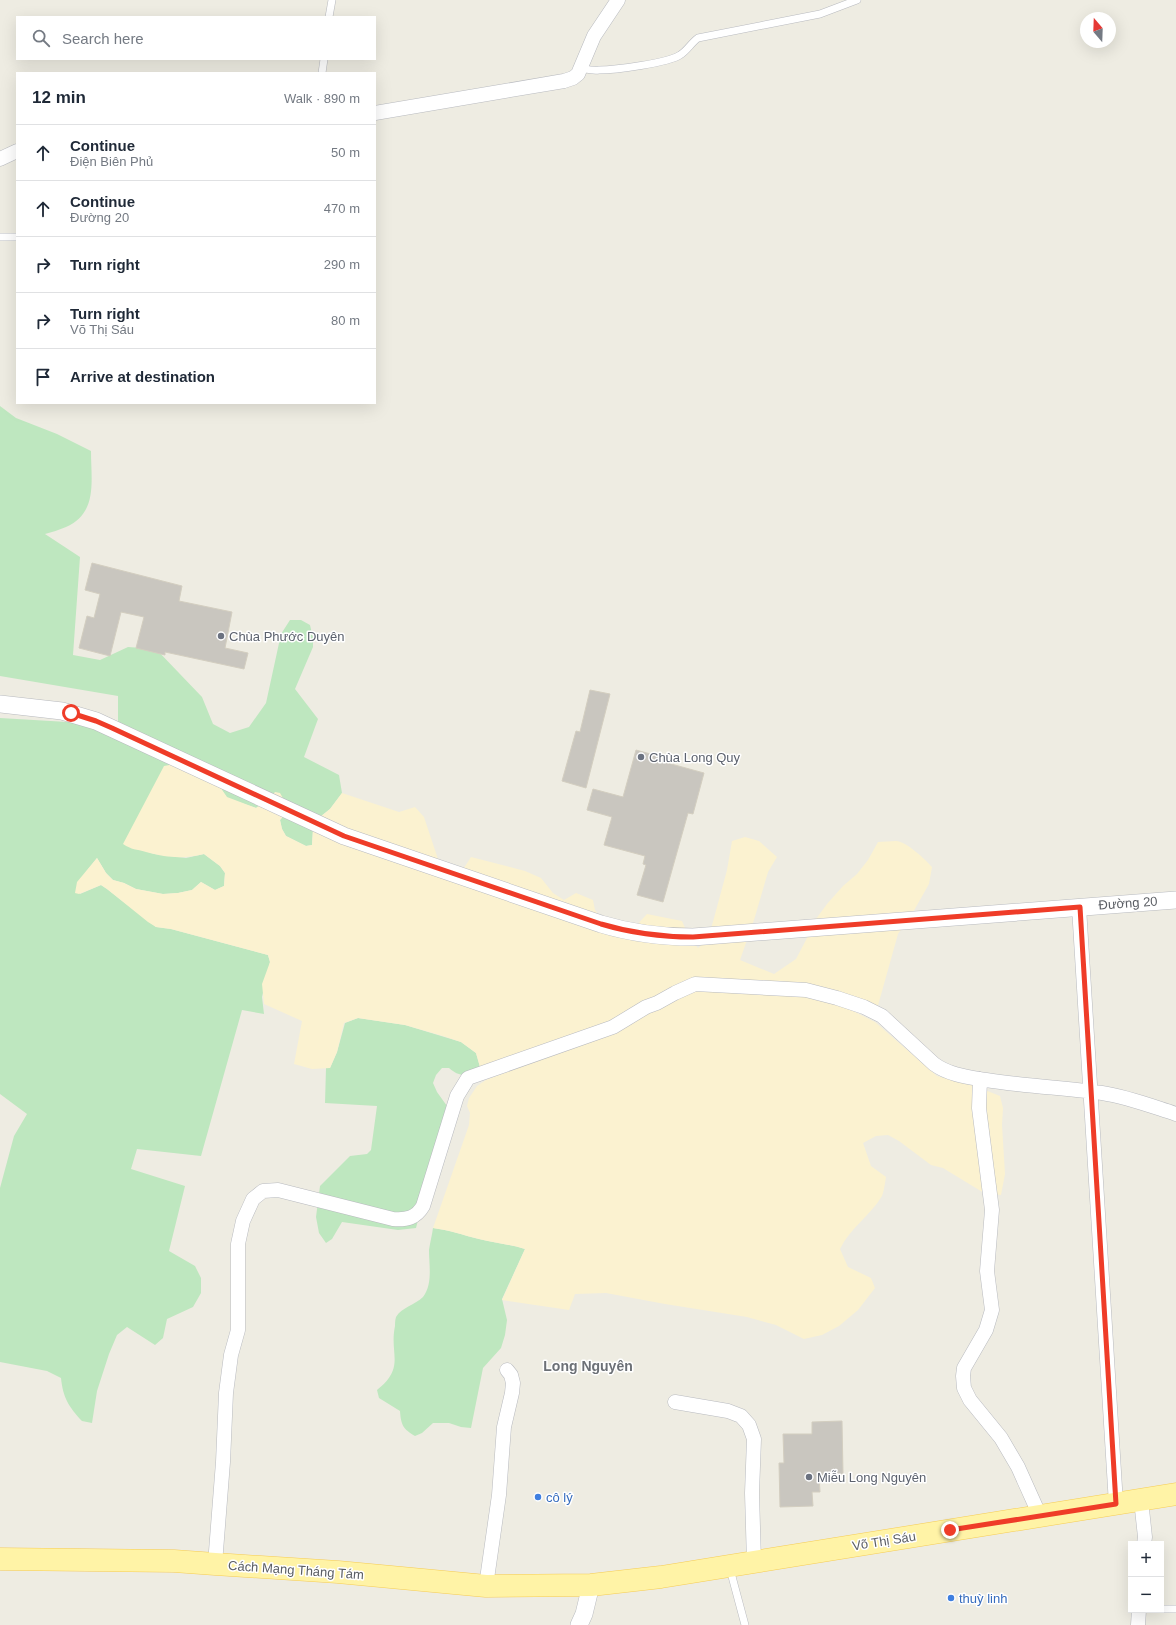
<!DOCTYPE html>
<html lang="en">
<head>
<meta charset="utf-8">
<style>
  body { margin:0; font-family:Helvetica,sans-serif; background:#f6f6f7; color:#1f2937 }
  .controls { position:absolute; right:12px; bottom:12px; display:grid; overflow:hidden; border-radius:0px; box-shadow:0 4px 16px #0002 }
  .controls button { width:36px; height:36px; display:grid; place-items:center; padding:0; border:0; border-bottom:1px solid #e0e1e3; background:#fff; color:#1f2937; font:20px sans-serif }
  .compass { position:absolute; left:1080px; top:12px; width:36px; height:36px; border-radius:50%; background:#fff; box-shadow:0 4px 16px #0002; rotate:341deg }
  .stop { position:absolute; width:12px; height:12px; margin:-9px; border:3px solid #ef3c28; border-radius:50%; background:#fff }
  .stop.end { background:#ef3c28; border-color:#fff; box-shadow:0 1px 4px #0008 }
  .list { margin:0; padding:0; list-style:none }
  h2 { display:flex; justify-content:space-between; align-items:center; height:52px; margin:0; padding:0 16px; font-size:17px }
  h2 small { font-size:13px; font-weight:400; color:#747a83 }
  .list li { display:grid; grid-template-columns:26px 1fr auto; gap:12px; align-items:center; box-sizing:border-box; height:56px; padding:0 16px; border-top:1px solid #e0e1e3 }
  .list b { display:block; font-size:15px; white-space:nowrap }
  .list p { margin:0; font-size:13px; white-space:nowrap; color:#747a83 }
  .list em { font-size:13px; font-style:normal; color:#747a83 }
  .icon { flex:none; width:22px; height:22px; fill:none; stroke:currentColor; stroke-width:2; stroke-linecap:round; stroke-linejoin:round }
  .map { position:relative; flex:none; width:1176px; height:1625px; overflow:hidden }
  .search { position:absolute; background:#fff; box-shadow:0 4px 16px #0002; left:16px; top:16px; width:360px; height:44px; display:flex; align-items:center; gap:10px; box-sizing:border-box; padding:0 14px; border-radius:0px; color:#747a83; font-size:15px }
  .panel { position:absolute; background:#fff; box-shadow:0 4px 16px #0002; left:16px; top:72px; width:360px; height:332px; border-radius:0px }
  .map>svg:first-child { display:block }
  .green { fill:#bee7bf }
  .sand { fill:#fbf2d0 }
  .building { fill:#c9c6bf; stroke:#d3cec0 }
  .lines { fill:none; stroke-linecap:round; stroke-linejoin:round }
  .service-casing { stroke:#b8babf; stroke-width:8 }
  .minor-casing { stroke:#b8babf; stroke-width:15 }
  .tertiary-casing { stroke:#b8babf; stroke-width:18 }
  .primary-casing { stroke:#f6cc54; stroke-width:23 }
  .service { stroke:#fff; stroke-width:7 }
  .minor { stroke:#fff; stroke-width:14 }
  .tertiary { stroke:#fff; stroke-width:17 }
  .primary { stroke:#fff3a6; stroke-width:22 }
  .route { stroke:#ef3c28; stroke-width:5 }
  .worship-dot { fill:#6b7280; stroke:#fff; stroke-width:1.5 }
  .shop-dot { fill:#3f7fe0; stroke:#fff; stroke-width:1.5 }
  .labels { text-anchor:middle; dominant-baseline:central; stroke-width:3; stroke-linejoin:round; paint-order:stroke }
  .worship-label { font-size:13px; fill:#5b616d; stroke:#fff; text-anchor:start }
  .street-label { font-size:13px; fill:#5b5e64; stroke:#fff }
  .shop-label { font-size:13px; fill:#366cbe; stroke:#fff; text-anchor:start }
  .neighbourhood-label { font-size:14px; font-weight:bold; fill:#6c7076; stroke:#fff }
</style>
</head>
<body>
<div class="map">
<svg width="1176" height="1625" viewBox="0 0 1176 1625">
  <rect width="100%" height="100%" fill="#eeece2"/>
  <path class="green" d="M0,406L16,418L57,434L91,451C91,481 98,513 66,527C59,530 52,532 45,534L80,557L73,655L100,660L128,647L156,649L202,697L213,724L230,733L249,727L266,703L281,634L290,620H301L310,625L313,638V647L295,689L318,719L304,757L339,775L342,793L330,809L320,817L313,829L312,845L306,846L286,836L282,829L280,820L286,813L268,800L256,808L227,798L220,787L145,851L154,854L186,858L204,854L220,866L225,873L224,886L215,890L201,882L192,890L178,893L163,894L136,889L124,883L113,880L106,873L97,858L85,873L80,894L101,885L107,889L156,927L171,929L268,955L270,962L262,997L264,1014L242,1010L201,1156L137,1149L131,1169L185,1186L169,1251L195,1266L201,1278V1293L193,1307L167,1319L163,1338L155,1345L127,1327L117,1335L109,1354L97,1391L92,1423L82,1421C69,1407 63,1398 61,1378L47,1371L0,1362V1188L14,1136L27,1114L0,1094V718L118,725V696L0,676Z
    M358,1018L405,1025L461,1042L476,1053L480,1067C467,1075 462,1079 449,1068H442L436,1075L433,1083L437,1092L447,1106L416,1228L398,1230L342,1222L332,1239L326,1243L319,1233L316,1217L320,1186L350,1156L367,1154L371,1150L377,1106L325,1103L326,1068H330L337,1052L345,1023Z
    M433,1228C449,1230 463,1235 479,1239C494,1243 509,1244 525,1249L502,1299L507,1320L505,1335L501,1348L483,1368L471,1428L461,1427L449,1423H433L422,1433L415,1436C403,1429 401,1425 400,1411L379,1398L377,1390C406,1367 389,1354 395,1326C395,1324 395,1320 396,1317C402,1307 415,1305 423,1297C433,1284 429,1265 429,1250C430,1243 432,1235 433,1228Z"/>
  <path class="sand" d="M180,763L220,787L227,797L256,808L268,800L275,792L280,793L284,800L286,813L280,820L282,829L286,836L306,846L312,845L313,829L320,817L330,809L342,793L399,812L415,807L424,817L439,862L462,871L471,857L525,871L541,878L553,893L564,900L576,893L593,900L595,910L604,922L634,928L647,914L682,921L689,937L698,948L708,939L714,918L727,870L732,841L745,837L759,841L777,857L768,872L754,920L740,960L774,974L796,959L806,940L813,923L827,904L843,886L857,874L868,860L878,842C884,842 890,841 896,841C907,842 925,859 932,867L929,884L912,914L898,934L877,1009L714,978L603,1026L480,1067L476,1053L461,1042L443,1036L405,1025L358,1018L344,1023L337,1052L330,1068L312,1069L294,1064L302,1021L264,1004L262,984L270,962L268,955L171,929L156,927L148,922L107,889L101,885L79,894L75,893L77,882L97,858L106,873L113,880L124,883L136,889L163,894L178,893L192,890L201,882L215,890L224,886L225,873L220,866L204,854C181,859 170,858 146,852C136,849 132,850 123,844L164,766Z
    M700,988L802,994L839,1004L875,1022L937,1076L975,1086L1000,1096L1003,1108L1002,1125L1005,1174L1001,1195L984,1193L943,1168L931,1165L899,1141L888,1135L876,1136L863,1143L871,1166L886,1177C885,1183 884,1191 882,1196C870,1216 850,1228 840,1249L848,1267L871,1278L875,1288L858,1310L839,1326L822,1335L804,1339L776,1325L747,1317L665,1304L606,1293L575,1294L569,1310L502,1300L525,1249C509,1244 494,1243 479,1239C463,1235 449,1230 433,1228L469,1125L470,1113L467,1106L469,1098L477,1086L486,1080L547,1057Z"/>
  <path class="building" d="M92,563L182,586L179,601L232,612L225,648L248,653L244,669L165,652V655L136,648L144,617L121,612L110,656L79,648L87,616L94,618L100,594L85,590Z
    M590,690L610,694L586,788L562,781L576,731L580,732Z
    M636,750L665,758L664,762L704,773L693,814L688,813L663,902L637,895L646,865L643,864L645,856L604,845L612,817L587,810L593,789L623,797Z
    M842,1421L843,1474L819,1475L820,1492H812L813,1506L780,1507L779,1463H784L783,1434H812V1422Z"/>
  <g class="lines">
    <defs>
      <path id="service" d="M329,17L332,0
        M580,68C586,69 592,71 599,70C615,70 668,63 680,55C687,51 691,43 698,38L820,14L857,0
        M322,73L324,59
        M0,237H17
        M730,1569L745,1625
        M1161,1609H1176"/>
      <path id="minor" d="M375,113L564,81L573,78L578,74L594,36L618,0
        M0,159L17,151
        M1079,907L1116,1504
        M980,1079L979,1108L992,1210L987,1271L992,1310L986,1330L964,1368L963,1376L964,1388L970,1400L1001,1438L1018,1467L1040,1516
        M675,1402L728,1411L741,1416L749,1425L754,1439L752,1493L754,1562
        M1141,1500L1145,1537L1144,1544
        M215,1564L223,1462L226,1393L231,1355L238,1330V1244L243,1221L253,1199L263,1191L278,1190L393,1219C407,1220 416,1218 423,1206L457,1096L468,1078L613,1027L646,1007L657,1003L675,993L695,984L806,990L837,998L864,1007L882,1016L934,1064C949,1075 968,1077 986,1080C1025,1086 1064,1088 1102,1093C1128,1097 1151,1106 1176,1114
        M486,1586L499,1495L504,1427L512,1393L513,1383L511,1375L507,1370
        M1138,1625L1139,1610"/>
      <path id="tertiary" d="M0,704L62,711L96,721L344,836L601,924C631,933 661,937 693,937L1176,900
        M579,1625L584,1614L591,1585"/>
      <path id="primary" d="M0,1559L174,1561L215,1564L338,1572L486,1586L591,1585L661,1577L1176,1494"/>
    </defs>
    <use href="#service" class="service-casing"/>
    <use href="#minor" class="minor-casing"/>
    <use href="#tertiary" class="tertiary-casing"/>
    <use href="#primary" class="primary-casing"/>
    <use href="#service" class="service"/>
    <use href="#minor" class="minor"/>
    <use href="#tertiary" class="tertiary"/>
    <use href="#primary" class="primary"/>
  </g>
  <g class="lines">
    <path class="route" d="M71,713L96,721L112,728L344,836L601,924C631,933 661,937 693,937L1080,907L1116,1504L950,1530"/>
  </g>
  <g class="worship-dot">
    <circle cx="221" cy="636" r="4"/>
    <circle cx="641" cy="757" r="4"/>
    <circle cx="809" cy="1477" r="4"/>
  </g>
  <g class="shop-dot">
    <circle cx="538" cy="1497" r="4"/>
    <circle cx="951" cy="1598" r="4"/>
  </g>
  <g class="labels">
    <g class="worship-label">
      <text x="229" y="636">Chùa Phước Duyên</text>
      <text x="649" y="757">Chùa Long Quy</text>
      <text x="817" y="1477">Miễu Long Nguyên</text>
    </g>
    <g class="street-label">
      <text transform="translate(1128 903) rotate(-4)">Đường 20</text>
      <text transform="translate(884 1541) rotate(-9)">Võ Thị Sáu</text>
      <text transform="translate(296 1570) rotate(4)">Cách Mạng Tháng Tám</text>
    </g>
    <g class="shop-label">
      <text x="546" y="1497">cô lý</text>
      <text x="959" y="1598">thuỳ linh</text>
    </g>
    <g class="neighbourhood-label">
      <text x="588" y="1366">Long Nguyên</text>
    </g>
  </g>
</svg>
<div class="controls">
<button>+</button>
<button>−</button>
</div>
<svg class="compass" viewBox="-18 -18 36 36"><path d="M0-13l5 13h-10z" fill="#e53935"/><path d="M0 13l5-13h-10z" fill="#747a83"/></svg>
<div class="stop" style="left:71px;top:713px"></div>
<div class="stop end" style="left:950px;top:1530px"></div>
<div class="search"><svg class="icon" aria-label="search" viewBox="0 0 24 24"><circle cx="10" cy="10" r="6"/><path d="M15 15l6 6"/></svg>Search here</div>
<section class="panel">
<h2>12 min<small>Walk · 890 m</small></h2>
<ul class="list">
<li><svg class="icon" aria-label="ahead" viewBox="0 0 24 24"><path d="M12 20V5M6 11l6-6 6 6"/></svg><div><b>Continue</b><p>Điện Biên Phủ</p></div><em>50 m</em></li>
<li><svg class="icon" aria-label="ahead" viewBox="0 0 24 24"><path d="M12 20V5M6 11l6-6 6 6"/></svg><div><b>Continue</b><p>Đường 20</p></div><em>470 m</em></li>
<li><svg class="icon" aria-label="right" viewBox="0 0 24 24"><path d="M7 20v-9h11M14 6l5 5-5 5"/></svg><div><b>Turn right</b></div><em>290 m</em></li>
<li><svg class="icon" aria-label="right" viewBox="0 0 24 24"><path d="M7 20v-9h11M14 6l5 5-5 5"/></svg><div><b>Turn right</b><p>Võ Thị Sáu</p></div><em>80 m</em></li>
<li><svg class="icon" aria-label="arrive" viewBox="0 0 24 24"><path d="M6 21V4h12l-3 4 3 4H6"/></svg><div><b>Arrive at destination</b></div></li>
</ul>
</section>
</div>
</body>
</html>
